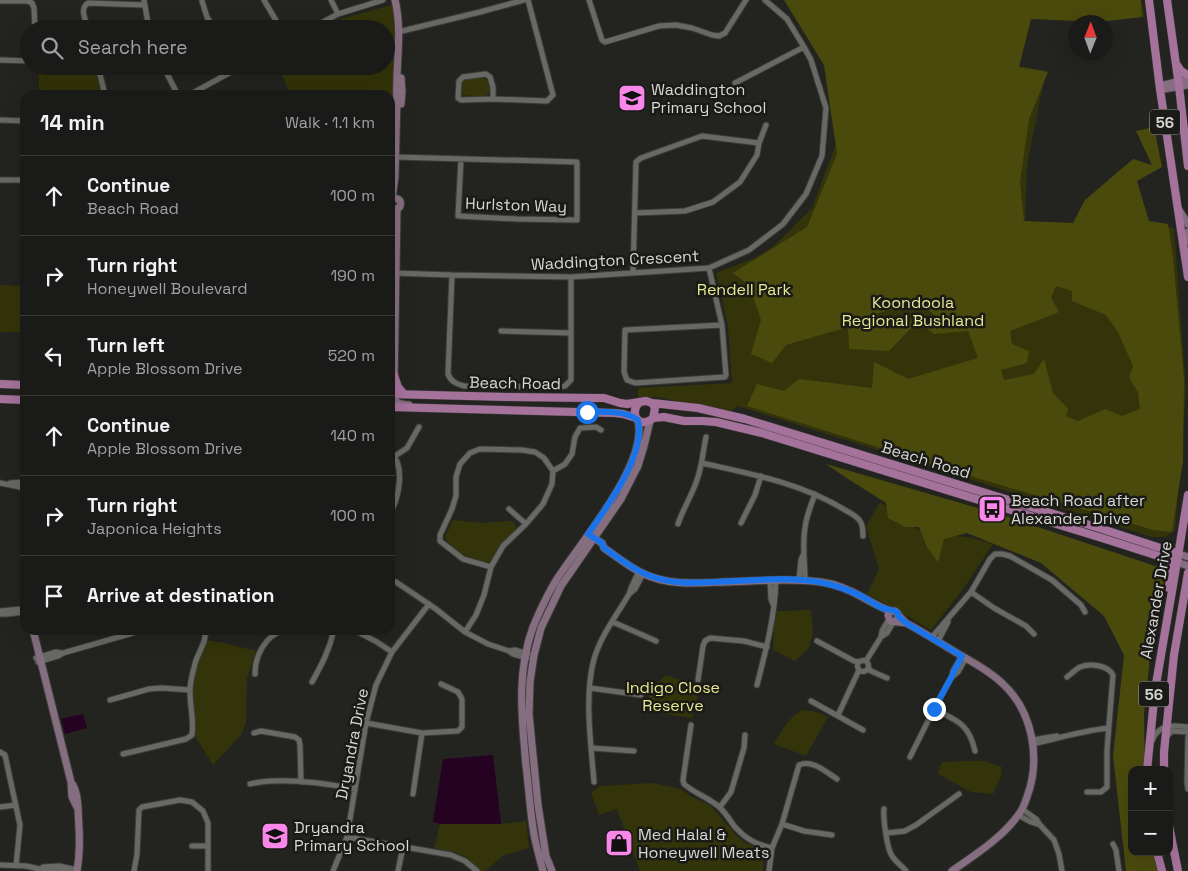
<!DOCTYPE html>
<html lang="en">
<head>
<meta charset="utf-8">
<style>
  body { margin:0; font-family:"Space Grotesk",sans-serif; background:#272725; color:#f1f3f6 }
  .controls { position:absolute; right:15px; bottom:15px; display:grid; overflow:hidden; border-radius:10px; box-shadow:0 5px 20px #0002 }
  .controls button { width:45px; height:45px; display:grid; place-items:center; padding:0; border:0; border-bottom:1px solid #383837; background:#1a1a18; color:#f1f3f6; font:25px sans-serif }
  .compass { position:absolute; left:1068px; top:15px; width:45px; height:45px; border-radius:50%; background:#1a1a18; box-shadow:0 5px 20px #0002; rotate:1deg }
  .stop { position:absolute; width:15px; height:15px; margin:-11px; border:4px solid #1a73e8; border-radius:50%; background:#fff }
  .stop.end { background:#1a73e8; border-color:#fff; box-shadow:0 1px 5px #0008 }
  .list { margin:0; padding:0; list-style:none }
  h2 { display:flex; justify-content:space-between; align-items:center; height:65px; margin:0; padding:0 20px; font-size:21px }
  h2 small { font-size:16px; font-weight:400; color:#9fa1a2 }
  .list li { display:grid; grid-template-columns:32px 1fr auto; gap:15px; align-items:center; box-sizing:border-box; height:80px; padding:0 20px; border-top:1px solid #383837 }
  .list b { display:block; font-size:19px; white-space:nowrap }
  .list p { margin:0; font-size:16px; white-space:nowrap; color:#9fa1a2 }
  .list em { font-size:16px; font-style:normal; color:#9fa1a2 }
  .icon { flex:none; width:28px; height:28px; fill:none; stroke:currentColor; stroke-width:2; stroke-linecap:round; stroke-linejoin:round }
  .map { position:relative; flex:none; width:1188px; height:871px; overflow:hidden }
  .search { position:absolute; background:#1a1a18; box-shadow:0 5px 20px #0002; left:20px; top:20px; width:375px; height:55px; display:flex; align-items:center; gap:12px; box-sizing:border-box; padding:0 18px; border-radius:28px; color:#9fa1a2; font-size:19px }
  .panel { position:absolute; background:#1a1a18; box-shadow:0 5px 20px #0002; left:20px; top:90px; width:375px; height:545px; border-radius:15px }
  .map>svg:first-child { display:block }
  .green { fill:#34340a }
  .forest { fill:#4b4a0d; fill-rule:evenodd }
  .water { fill:#260222 }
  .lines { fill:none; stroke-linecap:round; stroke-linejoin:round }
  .street-casing { stroke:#3d3d3b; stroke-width:7 }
  .secondary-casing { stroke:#3d3d3b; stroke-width:9 }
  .primary-casing { stroke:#3d3d3b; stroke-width:9 }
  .street { stroke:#686965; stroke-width:5 }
  .secondary { stroke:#866e81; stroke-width:7 }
  .primary { stroke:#a5729c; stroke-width:8 }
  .route { stroke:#1a73e8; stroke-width:6 }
  .labels { text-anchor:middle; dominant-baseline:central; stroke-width:5; stroke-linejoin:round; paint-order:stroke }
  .shield { fill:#1a1a17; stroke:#9e9e9c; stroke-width:1 }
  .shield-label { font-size:15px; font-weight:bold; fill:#d7d7d5 }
  .poi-label { font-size:16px; fill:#d7d7d5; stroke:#1a1a17; text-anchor:start }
  .street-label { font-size:16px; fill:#d7d7d5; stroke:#1a1a17 }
  .park-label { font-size:16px; fill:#e7e892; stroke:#1a1a17 }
</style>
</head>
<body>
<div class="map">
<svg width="1188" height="871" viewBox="0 0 1188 871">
  <rect width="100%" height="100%" fill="#232320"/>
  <path class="green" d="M787,0H1141L1145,17L1032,16L1019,66L1046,71L1027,165L1025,222L1138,224L1174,228L1186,391L1175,530L1166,537H1152L738,406L729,413L658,397H638V388L732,383L728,326L716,273L755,258L774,246L812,208L837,141L830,58Z
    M395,4L392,201H390V95H291L278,66H386V29H321L338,20Z
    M39,66H95L102,95H39Z
    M480,77C492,79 493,89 485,97L461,95L460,90L462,82L468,79Z
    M0,285L25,286V332H0Z
    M880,502L920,531L973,538L993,544L964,588L931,630L902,613L899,609L895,607L890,606L867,594L879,569L866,526Z
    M453,520L482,523L508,521L514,522L516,528L499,546L491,562C476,562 451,552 445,537Z
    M811,610L813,633L809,648L795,661L773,650L774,627L777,611Z
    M207,640L225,643L256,651L247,678L246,723L241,735L213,765L195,736V728L193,688L197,666Z
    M666,675L690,683L699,690L692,718L665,714L647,704L650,690Z
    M802,710C813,711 819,712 828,717L806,756L774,744C782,730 788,718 802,710Z
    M966,761H985L1002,767L1001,776L993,794L971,792L938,774L942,762Z
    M652,783L681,789L692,797L710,805L736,835L745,843L762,849L764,856L763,871H640L617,809L599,815L591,793L600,786Z
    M526,821L529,848L504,855L485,871H480L466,857L454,852L434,848L440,824H501Z"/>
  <path class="forest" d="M784,0H1141L1142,17L1100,22L1031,19L1019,67L1048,72L1029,119L1020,182L1024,221L1073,223L1085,200L1133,159L1152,165L1136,131L1154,127L1162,167L1137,181L1149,221L1168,224L1173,258L1184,379L1183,461L1172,532L1153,530L970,476L747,406L757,384L784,391L799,379L872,388L874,362L908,379L978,358L968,331L934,334L920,323L941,321L920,302L864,317L917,322L889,351L849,349L848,327L786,345L772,363L751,354L761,320L749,285L733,273L807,227L837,154L824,65ZM1056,286L1072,291V301L1106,315L1118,332L1133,366L1129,378L1138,392L1140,409L1122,416L1105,409L1078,421L1066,416L1068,409L1053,393L1044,359L1034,374L1004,380L1001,370L1027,363L1029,351L1012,344L1010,331L1059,312L1051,298Z
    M826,464L1005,516L1164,569L1163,595L1152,639L1144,714L1145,770H1132V852H1156L1159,871H1126L1113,756L1124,655L1104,616L1041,563L967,533L944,539L938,562L927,547L919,527H905L888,518L886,503L845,477Z"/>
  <path class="water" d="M83,714L87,728L65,734L61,719Z
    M493,755L501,824H440L433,822L443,759Z"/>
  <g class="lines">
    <defs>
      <path id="street" d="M144,0L149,29
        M264,0L281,29
        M331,0L338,14
        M589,0L602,40L605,42L659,26L676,25L692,28L712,35L719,36L725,33L746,0
        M0,1H27L32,3L34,8L35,29
        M202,1L207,17L214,29
        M88,29C86,20 79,9 88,3L144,5
        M310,29L338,14L383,0
        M398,32L480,12L524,0
        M0,60L29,61
        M98,66L105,95
        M163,66L178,95
        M735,83L804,47
        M189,95L242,66
        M493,99V87L490,77L486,74L463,77L459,81L458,98L461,100L493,99L547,101L553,95L528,0
        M0,120L25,121
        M759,143L766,125
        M395,157L577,162V220L517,219L458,216L461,159
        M0,180H25
        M709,268L722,325L726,375L725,377L635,383L627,380L624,372L625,330L722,325
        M392,273L452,275L571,277L709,268L749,250L783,224L806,194L822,156L826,108L811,60L804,47L787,19L765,0
        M633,273L636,162L641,158L702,136L759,143L757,155L740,182L713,202L685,211L635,213
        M452,275L448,374C451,382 457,384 464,386L553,387L565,386L571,380V277
        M501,331L571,333
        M390,452C406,465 399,498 390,513
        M395,456L407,448L419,427
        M702,463C751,474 801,483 845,510C850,513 857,516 860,521C863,525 863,531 863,536
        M553,471L565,464L572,454L575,437L580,428L596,427L601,430
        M0,483L20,487H25
        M10,483L25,482
        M509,509L526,524
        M741,523L755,495L761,476
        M678,524C683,509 692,495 697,480C702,466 703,451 706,437
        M390,580L396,582L436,609L465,632L488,644L509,651L513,654L527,658
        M770,580L771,599L773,604
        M799,580L801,560L803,555
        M805,580C805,563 802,546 805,528C806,517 811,505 815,494
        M971,592L994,608L1026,626L1034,634
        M629,594L635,589L643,574
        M0,611L22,609
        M0,614H7L25,612
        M613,622L656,641
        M354,630L377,642L392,652
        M465,632L476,615L484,595L491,567L503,546L526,524L543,504L552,484L553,471L544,458L535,452L522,450L480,449L470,453L460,464L456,477V496L452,509L440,535V541L463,559L491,567
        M881,637L882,631L889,619
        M932,637L971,592L990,559L995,554H1002L1010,556L1052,580L1081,605L1085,612
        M817,641L854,661L859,662
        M938,641L948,622V619
        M510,651L515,650L528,654
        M36,658L56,652L62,653
        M857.5 666a5.5 5.5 0 1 1 11 0a5.5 5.5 0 1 1-11 0Z
        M866,661L881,637L887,633L894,621
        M38,662L58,656L63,653L133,633L140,630
        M868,668L871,671L887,678
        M255,674C255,655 265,637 283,630
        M953,676L958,672L966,658
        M1067,677C1071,674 1076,669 1080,667C1090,663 1108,665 1113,675L1107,750V787L1101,792H1087
        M698,680L703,646L705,641L710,638L744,641L767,647
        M312,682C322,664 329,651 334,630
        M757,685C766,650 775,616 776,580
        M590,688L641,695
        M110,700L149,689L162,688L190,690
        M811,701L863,730
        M934,709C958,721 969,724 975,751
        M838,715L859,670
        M366,723L422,733L458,731L462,727V699L458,692L441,684
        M691,725L683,780L684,784C693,792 704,796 714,803C724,809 728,818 735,827C747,840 756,844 772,848
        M254,733L261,731L295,737L299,740L300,745L301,782
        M1166,737L1172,731L1188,732
        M1188,737L1187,781L1188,789
        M1032,740L1057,736
        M1152,741C1159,723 1172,725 1188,727
        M1033,744C1058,738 1082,731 1108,728
        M591,748L634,751
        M0,752L5,755L20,825L16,866
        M123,754L186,739L192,735C194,721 190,706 190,691C190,684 192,675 194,668C196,654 207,644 205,630
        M910,757L934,709L952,676L953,671L962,656
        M594,782C591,744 584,696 594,659C601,635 617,615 629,594L631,588L639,571
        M250,784C280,777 324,783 355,789
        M413,794L422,733
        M0,807L16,805
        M720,807L731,792L744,748L745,735
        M884,809C883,818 887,849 892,856C896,862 902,866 906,871
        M1022,809L1036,819L1040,825L1054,840L1059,854L1062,871
        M1018,815L1031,822L1040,825
        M782,824L804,831L832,835
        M887,833L905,831L916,825L959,794
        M347,837L451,855L465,861L477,871
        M1113,844L1116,850L1119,871
        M192,846H208
        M0,865L26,866L44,870L68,871
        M43,867L59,866L77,870
        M134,871L137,854L139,810L142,807L180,800L192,802L203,811L208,823V871
        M333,871L347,837L366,723L376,685L392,652L429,604
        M398,871L403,847
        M769,871L772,848L782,824L799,765C812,759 826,772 837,779"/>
      <path id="secondary" d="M1160,86L1188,79
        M1164,89L1188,85
        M401,104L402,91L401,78
        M392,199L395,177L397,99C396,91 397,84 397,75C398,50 401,25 395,0
        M390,201C404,191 404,216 390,207
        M1179,210L1188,224
        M1184,244L1188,232
        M391,392C396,403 397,404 409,405
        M390,398L394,387L397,209
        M592,537L602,543L604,548C616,556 629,567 642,573C668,586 697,583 725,582C757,581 789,578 821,582C836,584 850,590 864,598C873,603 881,608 891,611
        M1179,554L1188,557
        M1177,562L1188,566
        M899,616L906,623C925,633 943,645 962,656C976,664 991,672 1003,684C1033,712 1041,759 1027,797C1025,803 1023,809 1019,814C1002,838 976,854 952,871
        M896,621L898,618V614L895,611H891L888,615L890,621L906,623
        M33,630L71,782L72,797L78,809
        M73,785C78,795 77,798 78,808C79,830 81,849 77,871
        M543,871C540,859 536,846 534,834C530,812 529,789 526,766C522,718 516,674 533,627C538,615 548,594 555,582C578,545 649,465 638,420
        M552,871L546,856L538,805L529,714L530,682L534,655L541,628L561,586L621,499L638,466L644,446L650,421"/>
      <path id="primary" d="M1149,0L1160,89L1188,277
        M1167,0L1179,86L1188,166
        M1177,65L1181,71L1188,75
        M394,375L398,387L404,394
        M0,384L25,385
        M390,394L507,397L593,398H604L620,403L627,404L646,401L652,403L655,408L653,418C648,423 641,424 636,418C634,412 634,407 639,403
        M0,399L25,400
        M652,403L698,408L745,419L1096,527L1179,554
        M390,407L615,413L623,414L636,418
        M653,418L664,417L684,421H702L716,422L762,433L1102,538L1177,562
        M1164,558C1171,566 1170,578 1169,588
        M1147,770L1155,690L1177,562L1188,495
        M1164,770V752L1174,655L1188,573
        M1169,826L1178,871
        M1157,852L1162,871"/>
    </defs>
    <use href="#street" class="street-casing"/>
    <use href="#secondary" class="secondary-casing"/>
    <use href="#primary" class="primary-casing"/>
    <use href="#street" class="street"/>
    <use href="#secondary" class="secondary"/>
    <use href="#primary" class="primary"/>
  </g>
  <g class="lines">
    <path class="route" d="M587,412C603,412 624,410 638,420C646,455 607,507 588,534L602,543L604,548C620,559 635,571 653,577C673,584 693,583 713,582C748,581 790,576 824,583C838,586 851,591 863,597C869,600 874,604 880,607C886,610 893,609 898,613V616L906,623L962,656L954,671L952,676L934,709"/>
  </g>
  <defs>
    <symbol id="school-square" viewBox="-11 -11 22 22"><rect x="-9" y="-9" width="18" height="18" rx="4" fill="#f987e9" stroke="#1a1a17"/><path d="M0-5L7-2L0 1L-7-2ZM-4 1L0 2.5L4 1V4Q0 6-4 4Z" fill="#111"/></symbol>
    <symbol id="bus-square" viewBox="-11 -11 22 22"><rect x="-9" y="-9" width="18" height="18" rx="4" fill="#f987e9" stroke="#1a1a17"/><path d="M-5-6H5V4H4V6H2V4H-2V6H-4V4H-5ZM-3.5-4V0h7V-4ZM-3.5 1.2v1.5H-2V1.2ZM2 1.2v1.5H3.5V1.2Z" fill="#111"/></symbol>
    <symbol id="shop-square" viewBox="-11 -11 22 22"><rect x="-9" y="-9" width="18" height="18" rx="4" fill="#f987e9" stroke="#1a1a17"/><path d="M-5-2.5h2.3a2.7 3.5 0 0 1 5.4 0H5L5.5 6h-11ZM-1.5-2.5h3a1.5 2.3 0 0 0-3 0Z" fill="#111"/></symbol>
  </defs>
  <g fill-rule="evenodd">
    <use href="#school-square" x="616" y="82" width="32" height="32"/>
    <use href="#bus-square" x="976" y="493" width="32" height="32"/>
    <use href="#school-square" x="259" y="820" width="32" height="32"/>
    <use href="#shop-square" x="603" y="827" width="32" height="32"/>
  </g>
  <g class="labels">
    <g class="shield">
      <rect x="1150" y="109.5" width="30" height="25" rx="4"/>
      <rect x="1139" y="681.5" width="30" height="25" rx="4"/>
    </g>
    <g class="shield-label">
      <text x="1165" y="122">56</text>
      <text x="1154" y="694">56</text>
    </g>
    <g class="poi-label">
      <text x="651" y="89">Waddington<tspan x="651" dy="18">Primary School</tspan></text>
      <text x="1011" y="500">Beach Road after<tspan x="1011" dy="18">Alexander Drive</tspan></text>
      <text x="294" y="827">Dryandra<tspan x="294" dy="18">Primary School</tspan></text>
      <text x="638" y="834">Med Halal &amp;<tspan x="638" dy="18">Honeywell Meats</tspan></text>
    </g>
    <g class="street-label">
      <text transform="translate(516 205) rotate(2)">Hurlston Way</text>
      <text transform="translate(615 260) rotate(-3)">Waddington Crescent</text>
      <text transform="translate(515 383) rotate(1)">Beach Road</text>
      <text transform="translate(926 460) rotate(17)">Beach Road</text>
      <text transform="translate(1156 600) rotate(-80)">Alexander Drive</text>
      <text transform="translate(352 744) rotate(-79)">Dryandra Drive</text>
    </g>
    <g class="park-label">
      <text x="744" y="289">Rendell Park</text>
      <text x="913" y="302">Koondoola<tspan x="913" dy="18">Regional Bushland</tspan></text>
      <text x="673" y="687">Indigo Close<tspan x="673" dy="18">Reserve</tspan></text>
    </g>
  </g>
</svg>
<div class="controls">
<button>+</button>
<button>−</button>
</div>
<svg class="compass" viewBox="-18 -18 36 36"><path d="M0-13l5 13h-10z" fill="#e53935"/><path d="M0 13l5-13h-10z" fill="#9fa1a2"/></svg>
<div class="stop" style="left:587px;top:412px"></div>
<div class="stop end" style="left:934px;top:709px"></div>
<div class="search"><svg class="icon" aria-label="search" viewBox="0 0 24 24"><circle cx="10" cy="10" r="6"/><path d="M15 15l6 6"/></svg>Search here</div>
<section class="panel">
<h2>14 min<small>Walk · 1.1 km</small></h2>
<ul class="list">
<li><svg class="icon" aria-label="ahead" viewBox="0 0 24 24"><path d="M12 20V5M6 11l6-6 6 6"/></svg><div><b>Continue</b><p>Beach Road</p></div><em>100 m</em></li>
<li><svg class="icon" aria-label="right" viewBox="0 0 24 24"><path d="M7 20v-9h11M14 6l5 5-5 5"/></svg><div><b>Turn right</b><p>Honeywell Boulevard</p></div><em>190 m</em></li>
<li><svg class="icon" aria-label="left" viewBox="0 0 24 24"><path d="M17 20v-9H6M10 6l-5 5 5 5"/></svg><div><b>Turn left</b><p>Apple Blossom Drive</p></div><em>520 m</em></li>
<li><svg class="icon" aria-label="ahead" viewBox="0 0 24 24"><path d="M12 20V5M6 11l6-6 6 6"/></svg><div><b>Continue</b><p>Apple Blossom Drive</p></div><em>140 m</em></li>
<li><svg class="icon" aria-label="right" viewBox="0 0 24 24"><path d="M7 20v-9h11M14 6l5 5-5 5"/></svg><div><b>Turn right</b><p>Japonica Heights</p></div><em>100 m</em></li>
<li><svg class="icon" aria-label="arrive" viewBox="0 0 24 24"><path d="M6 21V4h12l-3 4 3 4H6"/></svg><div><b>Arrive at destination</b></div></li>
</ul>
</section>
</div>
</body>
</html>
